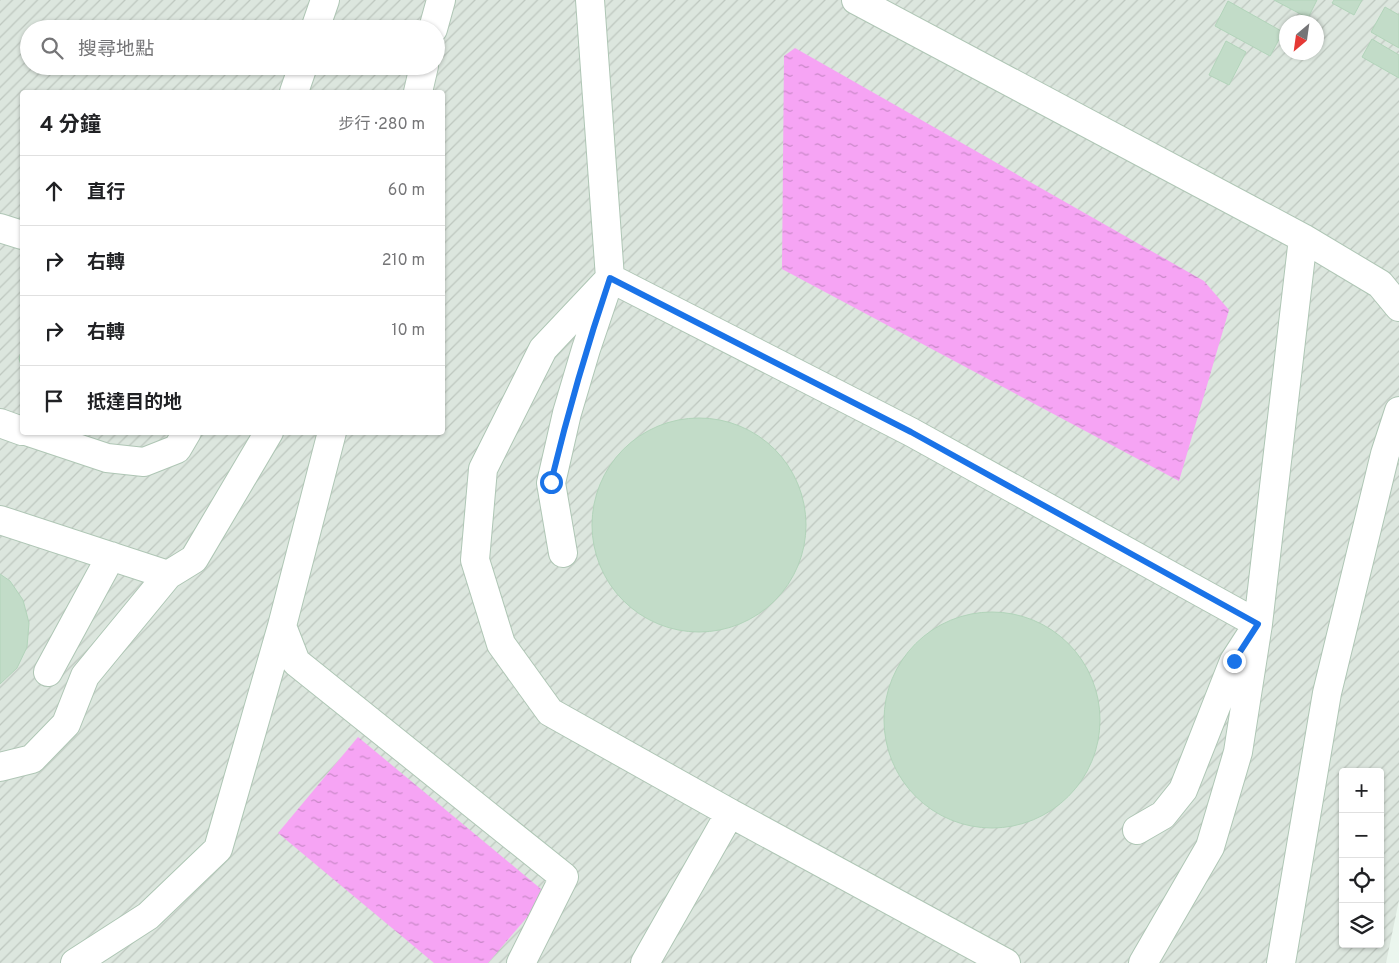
<!DOCTYPE html>
<html lang="zh-TW">
<head>
<meta charset="utf-8">
<style>
  body { margin:0; font-family:Overpass,"Noto Sans TC",sans-serif; background:#f2f2f2; color:#202124 }
  .controls { position:absolute; right:15px; bottom:15px; display:grid; overflow:hidden; border-radius:5px; box-shadow:0 1px 4px #0004 }
  .controls button { width:45px; height:45px; display:grid; place-items:center; padding:0; border:0; border-bottom:1px solid #e0e0e0; background:#fff; color:#202124; font:25px sans-serif }
  .compass { position:absolute; left:1279px; top:15px; width:45px; height:45px; border-radius:50%; background:#fff; box-shadow:0 1px 4px #0004; rotate:209deg }
  .stop { position:absolute; width:15px; height:15px; margin:-11px; border:4px solid #1a73e8; border-radius:50%; background:#fff }
  .stop.end { background:#1a73e8; border-color:#fff; box-shadow:0 1px 5px #0008 }
  .list { margin:0; padding:0; list-style:none }
  h2 { display:flex; justify-content:space-between; align-items:center; height:65px; margin:0; padding:0 20px; font-size:21px }
  h2 small { font-size:16px; font-weight:400; color:#757577 }
  .list li { display:grid; grid-template-columns:32px 1fr auto; gap:15px; align-items:center; box-sizing:border-box; height:70px; padding:0 20px; border-top:1px solid #e0e0e0 }
  .list b { display:block; font-size:19px; white-space:nowrap }
  .list em { font-size:16px; font-style:normal; color:#757577 }
  .icon { flex:none; width:28px; height:28px; fill:none; stroke:currentColor; stroke-width:2; stroke-linecap:round; stroke-linejoin:round }
  .map { position:relative; flex:none; width:1399px; height:963px; overflow:hidden }
  .search { position:absolute; background:#fff; box-shadow:0 1px 4px #0004; left:20px; top:20px; width:425px; height:55px; display:flex; align-items:center; gap:12px; box-sizing:border-box; padding:0 18px; border-radius:28px; color:#757577; font-size:19px }
  .panel { position:absolute; background:#fff; box-shadow:0 1px 4px #0004; left:20px; top:90px; width:425px; height:345px; border-radius:5px }
  .map>svg:first-child { display:block }
  .industrial { fill:url(#industrial-furrows); fill-rule:evenodd }
  .water { fill:url(#water-ripples) }
  .building { fill:#c2dcc8; stroke:#b2d4ba }
  .lines { fill:none; stroke-linecap:round; stroke-linejoin:round }
  .minor-casing { stroke:#afc6b5; stroke-width:30 }
  .minor { stroke:#fff; stroke-width:28 }
  .route { stroke:#1a73e8; stroke-width:6 }
</style>
</head>
<body>
<div class="map">
<svg width="1399" height="963" viewBox="0 0 1399 963">
  <defs>
    <pattern id="industrial-furrows" width="10" height="10" patternUnits="userSpaceOnUse" patternTransform="scale(1.25)"><rect width="10" height="10" fill="#dce6de"/><path d="M-1 1l2-2M0 10L10 0M9 11l2-2" fill="none" stroke="#bec7bf"/></pattern>
    <pattern id="water-ripples" width="26" height="14" patternUnits="userSpaceOnUse" patternTransform="scale(1.25)"><rect width="26" height="14" fill="#f6a4f4"/><path d="M2 4q2-2 4 0t4 0M15 11q2-2 4 0t4 0" fill="none" stroke="#c888c7"/></pattern>
  </defs>
  <rect width="100%" height="100%" fill="#ebf6ee"/>
  <path class="industrial" d="M0,0H1399V900L1386,963H0ZM1286,22H1316V52H1286ZM29,29H436V66H29ZM22,92H442V432H22ZM1343,772H1380V944H1343Z"/>
  <path class="water" d="M795,48L1204,281L1229,310L1179,481L782,269L784,56Z
    M358,737L547,894L488,963H434L278,833Z"/>
  <path class="building" d="M1274,0H1317L1308,18Z
    M1334,0H1362L1354,15L1332,3Z
    M1228,1L1283,32L1270,56L1215,26Z
    M1385,7L1399,15V48L1371,32Z
    M1372,39L1399,55V78L1362,57Z
    M1226,41L1246,52L1229,85L1209,75Z
    M22,348V368L19,359Z
    M592 525a107 107 0 1 1 214 0a107 107 0 1 1-214 0Z
    M0,574L10,581L23,600L29,623L27,647L17,668L0,684Z
    M884 720a108 108 0 1 1 216 0a108 108 0 1 1-216 0Z"/>
  <g class="lines">
    <defs>
      <path id="minor" d="M856,0L1303,238L1258,624L1234,661L1183,790L1163,815L1137,830
        M315,29L325,0
        M433,29L441,0
        M294,92L303,66
        M418,92L424,66
        M0,228L22,235
        M1303,238L1380,284L1399,307
        M0,423L22,431
        M29,432L107,458L144,462L177,449L187,432
        M332,432L282,626L296,662L564,877L521,963
        M0,520L168,575L85,676L66,724L32,759L0,767
        M563,553L551,483L567,413L586,349L610,278L590,0
        M168,575L194,559L269,432
        M48,672L111,556
        M730,813L1006,963
        M75,963L148,916L218,849L282,626
        M645,963L730,813L550,712L501,644L475,560L483,469L543,349L610,278L911,432L1258,624L1238,752L1210,847L1143,963
        M1281,963L1327,693L1385,454L1399,411"/>
    </defs>
    <use href="#minor" class="minor-casing"/>
    <use href="#minor" class="minor"/>
  </g>
  <g class="lines">
    <path class="route" d="M551,482C568,412 587,346 610,278L911,432L1258,624L1234,661"/>
  </g>
</svg>
<div class="controls">
<button>+</button>
<button>−</button>
<button><svg class="icon" aria-label="locate" viewBox="0 0 24 24"><circle cx="12" cy="12" r="6"/><path d="M12 2v4M12 18v4M2 12h4M18 12h4"/></svg></button>
<button><svg class="icon" aria-label="layers" viewBox="0 0 24 24"><path d="M12 4l9 5-9 5-9-5zM3 14l9 5 9-5"/></svg></button>
</div>
<svg class="compass" viewBox="-18 -18 36 36"><path d="M0-13l5 13h-10z" fill="#e53935"/><path d="M0 13l5-13h-10z" fill="#757577"/></svg>
<div class="stop" style="left:551px;top:482px"></div>
<div class="stop end" style="left:1234px;top:661px"></div>
<div class="search"><svg class="icon" aria-label="search" viewBox="0 0 24 24"><circle cx="10" cy="10" r="6"/><path d="M15 15l6 6"/></svg>搜尋地點</div>
<section class="panel">
<h2>4 分鐘<small>步行 · 280 m</small></h2>
<ul class="list">
<li><svg class="icon" aria-label="ahead" viewBox="0 0 24 24"><path d="M12 20V5M6 11l6-6 6 6"/></svg><div><b>直行</b></div><em>60 m</em></li>
<li><svg class="icon" aria-label="right" viewBox="0 0 24 24"><path d="M7 20v-9h11M14 6l5 5-5 5"/></svg><div><b>右轉</b></div><em>210 m</em></li>
<li><svg class="icon" aria-label="right" viewBox="0 0 24 24"><path d="M7 20v-9h11M14 6l5 5-5 5"/></svg><div><b>右轉</b></div><em>10 m</em></li>
<li><svg class="icon" aria-label="arrive" viewBox="0 0 24 24"><path d="M6 21V4h12l-3 4 3 4H6"/></svg><div><b>抵達目的地</b></div></li>
</ul>
</section>
</div>
</body>
</html>
